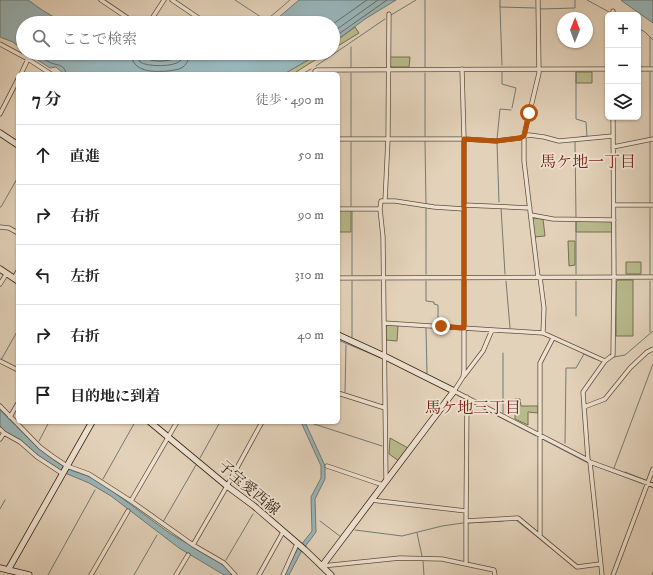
<!DOCTYPE html>
<html lang="ja">
<head>
<meta charset="utf-8">
<style>
  body { margin:0; font-family:"IM FELL DW Pica","Noto Serif JP",serif; background:#f2f2f2; color:#222 }
  .controls { position:absolute; right:12px; top:12px; display:grid; overflow:hidden; border-radius:6px; box-shadow:0 1px 3px #0004 }
  .controls button { width:36px; height:36px; display:grid; place-items:center; padding:0; border:0; border-bottom:1px solid #e0e0e0; background:#fff; color:#222; font:20px sans-serif }
  .compass { position:absolute; left:557px; top:12px; width:36px; height:36px; border-radius:50%; background:#fff; box-shadow:0 1px 3px #0004; rotate:1deg }
  .stop { position:absolute; width:12px; height:12px; margin:-9px; border:3px solid #b45309; border-radius:50%; background:#fff }
  .stop.end { background:#b45309; border-color:#fff; box-shadow:0 1px 4px #0008 }
  .list { margin:0; padding:0; list-style:none }
  h2 { display:flex; justify-content:space-between; align-items:center; height:52px; margin:0; padding:0 16px; font-size:17px }
  h2 small { font-size:13px; font-weight:400; color:#767676 }
  .list li { display:grid; grid-template-columns:26px 1fr auto; gap:12px; align-items:center; box-sizing:border-box; height:60px; padding:0 16px; border-top:1px solid #e0e0e0 }
  .list b { display:block; font-size:15px; white-space:nowrap }
  .list em { font-size:13px; font-style:normal; color:#767676 }
  .icon { flex:none; width:22px; height:22px; fill:none; stroke:currentColor; stroke-width:2; stroke-linecap:round; stroke-linejoin:round }
  .map { position:relative; flex:none; width:653px; height:575px; overflow:hidden }
  .search { position:absolute; background:#fff; box-shadow:0 1px 3px #0004; left:16px; top:16px; width:324px; height:44px; display:flex; align-items:center; gap:10px; box-sizing:border-box; padding:0 14px; border-radius:22px; color:#767676; font-size:15px }
  .panel { position:absolute; background:#fff; box-shadow:0 1px 3px #0004; left:16px; top:72px; width:324px; height:352px; border-radius:6px }
  .map>svg:first-child { display:block }
  .green { fill:#b8ba8c; stroke:#786e4e }
  .water { fill:#98b5b9; stroke:#717b75 }
  .lines { fill:none; stroke-linecap:round; stroke-linejoin:round }
  .shore { stroke:#686c64; stroke-width:1 }
  .stream { stroke:#717b75; stroke-width:1 }
  .street-casing { stroke:#624f3a; stroke-width:5 }
  .secondary-casing { stroke:#372310; stroke-width:7 }
  .street { stroke:#ede2d2; stroke-width:3.5 }
  .secondary { stroke:#ede2d2; stroke-width:5.5 }
  .route { stroke:#b45309; stroke-width:5 }
  .labels { text-anchor:middle; dominant-baseline:central; stroke-width:3.5; stroke-linejoin:round; paint-order:stroke }
  .street-label { font-size:15px; fill:#372310; stroke:#ede2d2 }
  .neighbourhood-label { font-size:16px; fill:#7a1f14; stroke:#ede2d2 }
</style>
</head>
<body>
<div class="map">
<svg width="653" height="575" viewBox="0 0 653 575">
  <rect width="100%" height="100%" fill="#e3d2ba"/>
  <filter id="stains"><feTurbulence type="fractalNoise" baseFrequency=".005" numOctaves="4"/><feColorMatrix values="0 0 0 0 .2 0 0 0 0 .09 0 0 0 0 .02 0 0 0 .5 -.17"/></filter>
  <radialGradient id="worn" r=".72"><stop offset=".6" stop-color="#630" stop-opacity="0"/><stop offset="1" stop-color="#630" stop-opacity=".3"/></radialGradient>
  <path class="green" d="M355,27L359,33L333,49V43Z
    M320,53H326L293,74H284Z
    M390,57H410L409,67H392L390,65Z
    M576,72H592V83H576Z
    M338,210H351V232H338Z
    M532,218L543,219L545,236L534,237Z
    M576,221H610L612,224V232H576Z
    M568,241H575V265L569,266Z
    M626,262H641V274H626Z
    M618,280H633V336H616V282Z
    M388,325H398L397,341L386,340V326Z
    M515,399H520L521,406H538V413L528,412V425L515,419Z
    M390,438L408,448L399,461L389,454Z"/>
  <path class="water" d="M0,0H28L42,10L64,23H23V50L13,42L0,37Z
    M299,0H396L365,19L333,43V23H272Z
    M621,0H653V23L622,1Z
    M27,53H140L159,57L180,53H320L284,74H64L56,67L50,68Z
    M0,410C21,431 41,453 66,468C75,473 86,474 94,479C121,496 145,516 171,534C192,547 217,557 234,575H224L179,548L111,496L89,483L65,473L35,454L25,444L17,438L8,434L0,426Z
    M301,422H305L325,466V479L315,499L316,532L301,552L289,575H284L297,550L312,531L311,497L321,478V466Z"/>
  <g class="lines">
    <path class="shore" d="M333,24L367,0
      M333,32L378,0
      M333,38L387,0
      M35,53C39,56 44,60 49,62C56,66 65,63 66,74
      M131,53C132,73 154,72 168,71C173,70 179,70 183,67C188,63 189,58 189,53
      M137,53C137,56 138,59 140,62C147,67 174,67 180,61C183,59 183,56 183,53
      M142,53C144,64 171,62 178,57V53"/>
    <path class="stream" d="M105,0L139,23
      M235,0L267,21
      M425,0V67
      M500,0V7L535,8
      M587,0L611,13
      M500,7L502,65
      M540,9L575,8V0
      M391,15L416,0
      M263,23L290,0
      M638,28L645,32L653,40
      M351,47V67
      M316,66L385,19
      M650,66V37
      M502,72V84L516,88L512,108
      M576,72V119L586,122L587,136L581,137
      M302,74L311,69
      M425,136V73
      M351,137V73
      M650,137V72
      M497,139L500,109L511,110
      M425,141L426,204
      M650,141V203
      M575,142L576,217
      M497,143L499,202
      M351,206V142
      M0,207H1L18,177
      M501,208L505,274
      M576,222V274
      M426,274V208
      M650,274V208
      M352,275V211
      M426,281V301L434,302V304L438,305V324
      M506,281L510,328
      M650,281V332
      M576,316V281
      M426,328L427,373
      M352,337V281
      M338,340L381,358
      M614,357L625,355L653,331
      M1,360L18,330
      M388,361L448,391
      M345,392L346,345
      M457,395L463,398
      M469,401L536,436
      M503,413V353
      M311,423L382,446
      M544,440L588,463
      M39,441L49,422
      M565,443L566,368H576L584,354L595,359
      M200,458L220,422
      M592,467L593,465L643,484
      M614,468L653,364
      M625,472L645,480
      M103,479L135,422
      M651,482L653,483
      M649,486L653,488
      M0,509L5,500
      M516,520L576,568
      M320,521L341,537
      M163,522L196,465
      M468,523L503,521
      M355,530L402,536L442,526L463,523
      M417,533L422,556
      M226,560L253,514
      M423,561L424,575
      M48,575L95,490
      M134,575L157,535
      M652,575L653,572"/>
    <defs>
      <path id="street" d="M101,0L135,23
        M172,0L206,23
        M538,0L539,73L524,136V161L538,277
        M613,15V11
        M149,23L164,0
        M0,44L28,59L51,74
        M462,69L464,139V370L463,377L454,391L588,460
        M638,69H653
        M21,74L28,59
        M315,74V71L317,70L608,69
        M0,114L18,79
        M338,139H464L496,141L520,138L529,135L544,137L559,141L613,136
        M613,147L653,139
        M385,201L388,139L389,14
        M464,205L530,208
        M614,205H653
        M338,209H380
        M531,215L553,219L614,220
        M0,227L9,228L18,233
        M540,277L544,308L543,333
        M14,278L18,271
        M338,278L653,277
        M0,284L7,273
        M384,323L543,333L605,361L613,355L614,277L613,117
        M0,361L18,370
        M464,376L483,351L492,330
        M338,393L385,408
        M467,397L466,521L518,518L577,567L600,564
        M0,406L40,447L52,456L67,466L89,474L131,501L193,545L224,563L235,575
        M584,407L605,399L630,368L647,352L653,349
        M10,417L18,403
        M0,429L4,433L20,442L37,457L63,474
        M0,439L4,433
        M590,462L653,485
        M327,466L383,485
        M386,480L383,237L380,209L381,201H395L434,207L464,209
        M371,500L466,511
        M131,501L177,422
        M540,535V363L553,338
        M193,545L227,486L262,422
        M466,564V521
        M322,566L400,558L442,559L494,570L495,575
        M91,575L128,511
        M176,575L188,555
        M259,575L283,532
        M283,575L297,544
        M602,575L590,462L588,460L583,392L605,361
        M613,575L653,469"/>
      <path id="secondary" d="M0,133L18,145
        M0,269L18,281
        M150,422L227,486L254,506L305,550L331,575
        M322,566L454,391L384,356L338,335
        M0,568L29,575
        M8,570L92,422"/>
    </defs>
    <use href="#street" class="street-casing"/>
    <use href="#secondary" class="secondary-casing"/>
    <use href="#street" class="street"/>
    <use href="#secondary" class="secondary"/>
  </g>
  <g class="lines">
    <path class="route" d="M441,326L464,328V139L496,141L520,138L524,136L529,113"/>
  </g>
  <g class="labels">
    <g class="street-label">
      <text transform="translate(249 488) rotate(40)">子宝愛西線</text>
    </g>
    <g class="neighbourhood-label">
      <text x="588" y="162">馬ケ地一丁目</text>
      <text x="473" y="408">馬ケ地三丁目</text>
    </g>
  </g>
  <rect width="100%" height="100%" filter="url(#stains)"/>
  <rect width="100%" height="100%" fill="url(#worn)"/>
</svg>
<div class="controls">
<button>+</button>
<button>−</button>
<button><svg class="icon" aria-label="layers" viewBox="0 0 24 24"><path d="M12 4l9 5-9 5-9-5zM3 14l9 5 9-5"/></svg></button>
</div>
<svg class="compass" viewBox="-18 -18 36 36"><path d="M0-13l5 13h-10z" fill="#e53935"/><path d="M0 13l5-13h-10z" fill="#767676"/></svg>
<div class="stop" style="left:529px;top:113px"></div>
<div class="stop end" style="left:441px;top:326px"></div>
<div class="search"><svg class="icon" aria-label="search" viewBox="0 0 24 24"><circle cx="10" cy="10" r="6"/><path d="M15 15l6 6"/></svg>ここで検索</div>
<section class="panel">
<h2>7 分<small>徒歩 · 490 m</small></h2>
<ul class="list">
<li><svg class="icon" aria-label="ahead" viewBox="0 0 24 24"><path d="M12 20V5M6 11l6-6 6 6"/></svg><div><b>直進</b></div><em>50 m</em></li>
<li><svg class="icon" aria-label="right" viewBox="0 0 24 24"><path d="M7 20v-9h11M14 6l5 5-5 5"/></svg><div><b>右折</b></div><em>90 m</em></li>
<li><svg class="icon" aria-label="left" viewBox="0 0 24 24"><path d="M17 20v-9H6M10 6l-5 5 5 5"/></svg><div><b>左折</b></div><em>310 m</em></li>
<li><svg class="icon" aria-label="right" viewBox="0 0 24 24"><path d="M7 20v-9h11M14 6l5 5-5 5"/></svg><div><b>右折</b></div><em>40 m</em></li>
<li><svg class="icon" aria-label="arrive" viewBox="0 0 24 24"><path d="M6 21V4h12l-3 4 3 4H6"/></svg><div><b>目的地に到着</b></div></li>
</ul>
</section>
</div>
</body>
</html>
